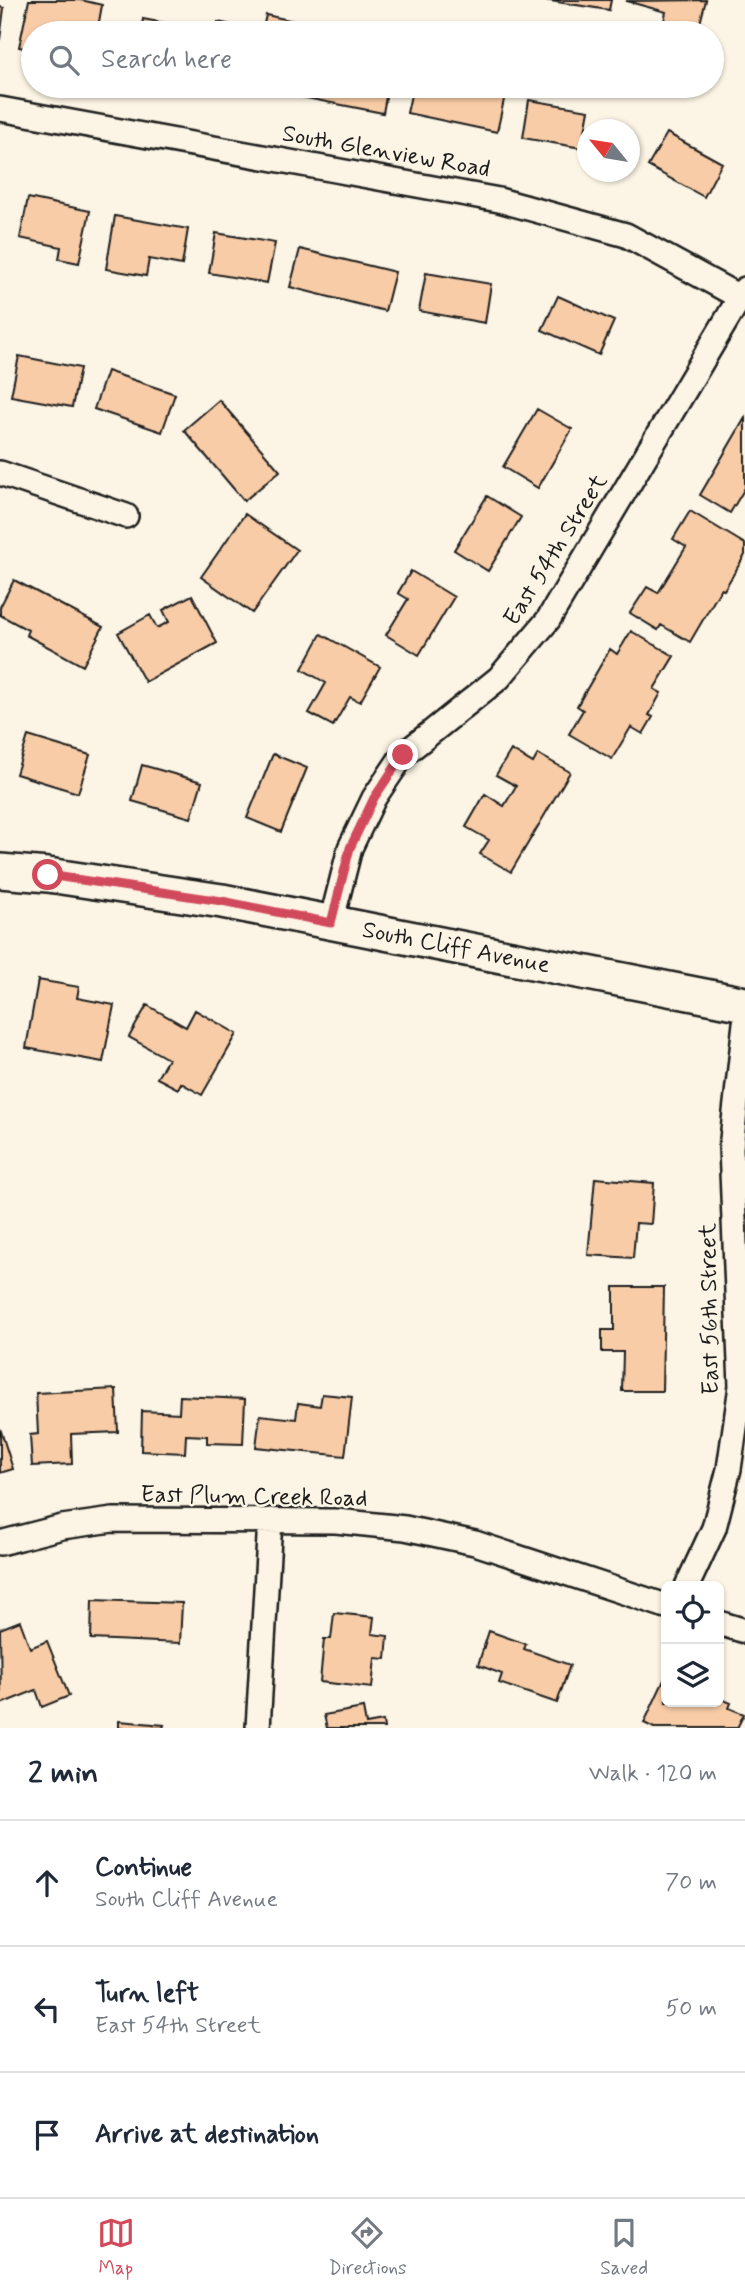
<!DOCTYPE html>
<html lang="en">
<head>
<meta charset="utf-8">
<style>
  body { margin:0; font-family:Mynerve,sans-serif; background:#f6f6f7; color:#1f2937 }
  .controls { position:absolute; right:21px; bottom:21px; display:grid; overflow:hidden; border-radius:10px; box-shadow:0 2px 5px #0004 }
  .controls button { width:63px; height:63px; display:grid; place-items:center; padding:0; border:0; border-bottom:2px solid #e0e1e3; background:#fff; color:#1f2937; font:35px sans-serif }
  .compass { position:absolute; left:577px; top:119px; width:63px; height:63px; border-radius:50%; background:#fff; box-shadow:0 2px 5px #0004; rotate:300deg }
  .stop { position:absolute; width:21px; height:21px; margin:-16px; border:5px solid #d1495b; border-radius:50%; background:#fff }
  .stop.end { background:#d1495b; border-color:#fff; box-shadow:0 2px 7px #0008 }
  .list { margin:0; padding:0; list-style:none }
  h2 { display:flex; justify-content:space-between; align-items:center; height:91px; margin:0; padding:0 28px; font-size:30px }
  h2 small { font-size:23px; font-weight:400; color:#747a83 }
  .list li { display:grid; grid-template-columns:46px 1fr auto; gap:21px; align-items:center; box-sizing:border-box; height:126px; padding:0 28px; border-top:2px solid #e0e1e3 }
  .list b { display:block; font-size:26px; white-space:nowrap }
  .list p { margin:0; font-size:23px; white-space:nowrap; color:#747a83 }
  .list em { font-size:23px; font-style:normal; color:#747a83 }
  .icon { flex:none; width:38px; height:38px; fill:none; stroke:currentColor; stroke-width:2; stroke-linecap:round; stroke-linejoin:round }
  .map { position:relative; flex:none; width:745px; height:1728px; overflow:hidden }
  .search { position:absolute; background:#fff; box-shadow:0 2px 5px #0004; left:21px; right:21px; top:21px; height:77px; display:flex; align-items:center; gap:18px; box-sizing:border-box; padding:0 24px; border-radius:38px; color:#747a83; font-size:26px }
  .sheet { height:469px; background:#fff }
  nav { display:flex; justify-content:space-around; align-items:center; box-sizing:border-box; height:98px; border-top:2px solid #e0e1e3; background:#fff; font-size:19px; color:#747a83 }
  nav a { display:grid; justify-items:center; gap:4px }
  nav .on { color:#d1495b }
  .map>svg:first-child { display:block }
  .building { fill:#f8cca7; stroke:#1c1c1c; stroke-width:2 }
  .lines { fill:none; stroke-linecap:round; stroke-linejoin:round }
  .minor-casing { stroke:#1c1c1c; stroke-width:28 }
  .secondary-casing { stroke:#1c1c1c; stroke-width:38 }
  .minor { stroke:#fcf5e5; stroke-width:23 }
  .secondary { stroke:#fcf5e5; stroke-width:33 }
  .route { stroke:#d1495b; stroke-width:9 }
  .labels { text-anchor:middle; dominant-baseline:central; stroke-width:5; stroke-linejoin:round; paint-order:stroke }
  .street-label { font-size:24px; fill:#1c1c1c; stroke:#fcf5e5 }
</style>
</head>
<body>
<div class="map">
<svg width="745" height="1728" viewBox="0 0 745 1728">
  <rect width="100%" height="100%" fill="#fcf5e5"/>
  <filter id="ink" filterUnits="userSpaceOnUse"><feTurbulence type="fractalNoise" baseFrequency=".0143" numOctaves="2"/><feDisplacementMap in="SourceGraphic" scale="14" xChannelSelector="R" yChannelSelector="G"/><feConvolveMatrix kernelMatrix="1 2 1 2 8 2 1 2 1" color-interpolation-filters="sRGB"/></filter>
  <g filter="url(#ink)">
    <path class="building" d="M29,0H81L102,5L97,33H33V50L19,47Z
      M544,0H611L609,10Z
      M706,0L698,31L664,21L666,12L626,1Z
      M0,7L4,8L0,40Z
      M266,15L294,21L291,33H215L218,22L262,32Z
      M143,19L202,30V33H141Z
      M114,29L138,33H113Z
      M240,86H280L278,94Z
      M298,86H388L383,113L296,96Z
      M413,86H507L497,132L407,113Z
      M529,100L589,110L582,148L523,138Z
      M667,133L722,163L704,197L648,166Z
      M28,198L90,211L79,263L59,259L61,247L20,238Z
      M115,216L188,229L182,265L149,259L146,276L106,269Z
      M216,233L275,243L267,283L209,273Z
      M300,249L395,272L385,311L290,287Z
      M426,273L491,284L485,323L419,311Z
      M558,296L614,321L599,355L542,330Z
      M19,356L80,368L72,407L11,396Z
      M107,371L175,394L162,432L94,409Z
      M219,400L280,471L244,501L184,430Z
      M537,409L572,429L538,488L503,467Z
      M745,418V488L730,513L700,495Z
      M487,496L521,517L488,571L454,550Z
      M690,511L745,544V555L724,590L721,589L690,642L661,625L658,630L630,613L647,587L658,593L686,547L673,539Z
      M245,514L297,550L252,613L201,577Z
      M411,571L454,597L419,655L386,635L408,599L398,593Z
      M14,580L103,627L83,666L26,635L28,630L0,615V607Z
      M192,595L217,643L145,682L118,633L150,615L157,628L169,622L163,610Z
      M631,631L674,656L654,689L661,693L649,715L653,717L643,734L631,727L612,759L569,734L583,710L577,706L610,649L617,654Z
      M321,634L380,667L360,702L350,697L333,726L309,713L326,683L302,669Z
      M28,736L90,755L78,793L16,774Z
      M511,750L533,763L538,754L570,772L511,872L480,854L489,840L466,827L485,794L504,806L516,786L496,775Z
      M273,754L307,768L281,832L247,818Z
      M142,765L202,782L191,818L132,801Z
      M38,980L79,987L77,998L114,1005L103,1062L26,1048Z
      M147,1005L186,1027L195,1010L237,1034L202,1095L181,1083L178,1089L157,1078L168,1059L129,1037Z
      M595,1178L654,1183L651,1224L636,1223L633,1258L588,1255Z
      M614,1287H664L662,1391H622L623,1352H602V1330H614Z
      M116,1389L118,1432L71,1434L72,1464L32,1466L30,1435L38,1434L36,1393Z
      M322,1394L352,1397L345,1456L256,1447L260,1415L296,1419L298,1403L320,1406Z
      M180,1396L245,1399L243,1444L207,1443V1436L186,1435L185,1453L141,1451L142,1411L179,1413Z
      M0,1428L13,1469L0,1473Z
      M92,1600L182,1603L180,1643L91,1639Z
      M334,1613L374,1617L372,1634L388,1636L386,1659L375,1658L372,1688L320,1682L324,1639H331Z
      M20,1621L30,1648L47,1641L69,1696L42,1707L36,1690L1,1704L0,1629Z
      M489,1631L526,1644L524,1649L570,1665L557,1703L499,1683L502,1674L478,1665Z
      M664,1680L666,1681V1702H719V1698L731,1703L729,1708L744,1714L737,1728H654L644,1723Z
      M363,1708L366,1724L383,1721L384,1728H327L324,1715Z
      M119,1721L164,1725L163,1728H119Z"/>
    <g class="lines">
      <defs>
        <path id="minor" d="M0,109L499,200L626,235L745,300
          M0,473L126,516
          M331,923L350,848L374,798L403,755L499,678L548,620L745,289
          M0,1543L62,1527L113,1520L336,1521L405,1528L475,1543L666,1606
          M687,1586L714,1528L729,1469L741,1386L731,1148L745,1023
          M719,1623L745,1631
          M258,1728L270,1520"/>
        <path id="secondary" d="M0,871L48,875L222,901L745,1004"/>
      </defs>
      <use href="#minor" class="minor-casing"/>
      <use href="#secondary" class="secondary-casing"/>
      <use href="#minor" class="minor"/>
      <use href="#secondary" class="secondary"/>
    </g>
  </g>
  <g class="lines" filter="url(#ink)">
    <path class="route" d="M48,875L222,901L331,923L350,848L374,798L403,755"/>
  </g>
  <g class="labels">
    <g class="street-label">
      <text transform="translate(386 152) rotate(10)">South Glenview Road</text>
      <text transform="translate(556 550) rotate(-58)">East 54th Street</text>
      <text transform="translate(456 948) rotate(11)">South Cliff Avenue</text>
      <text transform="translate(710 1309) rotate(-91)">East 56th Street</text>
      <text transform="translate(254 1497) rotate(1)">East Plum Creek Road</text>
    </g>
  </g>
</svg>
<div class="controls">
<button><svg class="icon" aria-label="locate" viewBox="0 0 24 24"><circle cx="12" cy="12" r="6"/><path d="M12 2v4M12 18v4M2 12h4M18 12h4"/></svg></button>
<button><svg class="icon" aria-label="layers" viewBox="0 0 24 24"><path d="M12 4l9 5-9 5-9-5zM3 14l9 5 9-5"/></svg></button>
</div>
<svg class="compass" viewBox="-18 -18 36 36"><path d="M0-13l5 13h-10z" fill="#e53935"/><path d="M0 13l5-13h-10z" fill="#747a83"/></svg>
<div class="stop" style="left:48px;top:875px"></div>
<div class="stop end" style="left:403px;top:755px"></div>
<div class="search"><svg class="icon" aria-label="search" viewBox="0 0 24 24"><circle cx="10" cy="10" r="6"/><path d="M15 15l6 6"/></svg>Search here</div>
</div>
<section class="sheet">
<h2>2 min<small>Walk · 120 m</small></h2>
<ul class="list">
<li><svg class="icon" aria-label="ahead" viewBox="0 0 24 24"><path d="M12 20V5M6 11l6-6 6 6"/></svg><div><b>Continue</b><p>South Cliff Avenue</p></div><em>70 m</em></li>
<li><svg class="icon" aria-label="left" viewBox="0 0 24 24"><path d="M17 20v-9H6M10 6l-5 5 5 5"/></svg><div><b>Turn left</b><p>East 54th Street</p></div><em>50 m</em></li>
<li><svg class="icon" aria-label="arrive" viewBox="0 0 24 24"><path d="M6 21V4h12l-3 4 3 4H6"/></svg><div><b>Arrive at destination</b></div></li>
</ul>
</section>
<nav>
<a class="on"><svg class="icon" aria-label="map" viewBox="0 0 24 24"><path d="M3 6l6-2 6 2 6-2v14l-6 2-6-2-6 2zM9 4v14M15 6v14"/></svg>Map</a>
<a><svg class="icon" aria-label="directions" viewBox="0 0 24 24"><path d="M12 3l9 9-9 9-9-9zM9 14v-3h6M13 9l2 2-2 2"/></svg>Directions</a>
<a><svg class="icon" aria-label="saved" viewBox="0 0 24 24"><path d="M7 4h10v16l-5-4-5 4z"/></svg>Saved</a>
</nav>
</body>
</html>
